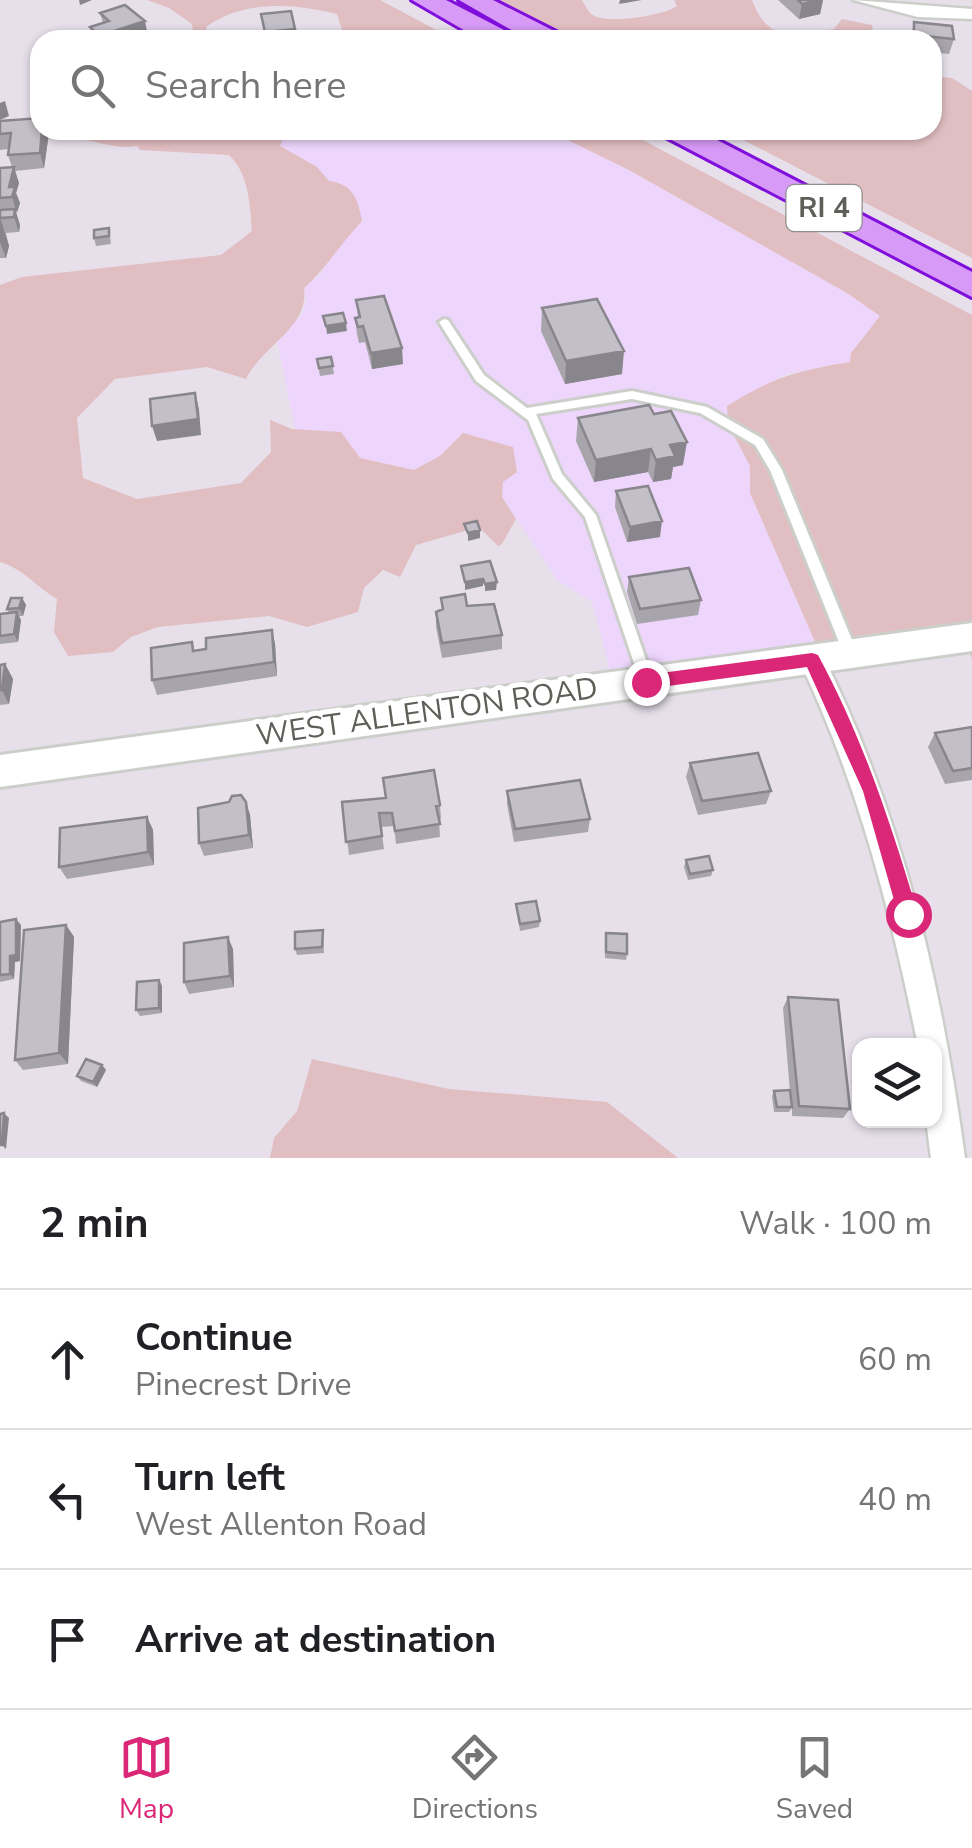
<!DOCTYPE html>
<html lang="en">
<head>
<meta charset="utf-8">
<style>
  body { margin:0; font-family:"Nunito Sans",sans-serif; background:#f6f6f6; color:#202124 }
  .controls { position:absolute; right:30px; bottom:30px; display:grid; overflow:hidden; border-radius:20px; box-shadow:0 2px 8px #0004 }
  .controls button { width:90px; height:90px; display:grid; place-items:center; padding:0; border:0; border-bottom:2px solid #e0e0e0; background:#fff; color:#202124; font:50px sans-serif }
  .stop { position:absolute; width:30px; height:30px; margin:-22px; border:8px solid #db2777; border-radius:50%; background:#fff }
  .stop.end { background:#db2777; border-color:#fff; box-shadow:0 2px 10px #0008 }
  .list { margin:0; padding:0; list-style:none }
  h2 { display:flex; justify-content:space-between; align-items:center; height:130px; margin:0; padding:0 40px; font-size:42px }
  h2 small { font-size:32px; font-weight:400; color:#757577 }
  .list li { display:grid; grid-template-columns:65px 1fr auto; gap:30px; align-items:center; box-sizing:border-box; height:140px; padding:0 40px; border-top:2px solid #e0e0e0 }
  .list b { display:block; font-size:38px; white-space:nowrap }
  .list p { margin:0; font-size:32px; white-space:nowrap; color:#757577 }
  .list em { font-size:32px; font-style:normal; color:#757577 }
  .icon { flex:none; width:55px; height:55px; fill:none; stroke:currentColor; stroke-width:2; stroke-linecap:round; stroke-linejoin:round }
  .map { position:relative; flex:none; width:972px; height:1158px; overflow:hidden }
  .search { position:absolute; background:#fff; box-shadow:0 2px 8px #0004; left:30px; right:30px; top:30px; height:110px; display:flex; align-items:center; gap:25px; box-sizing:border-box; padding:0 35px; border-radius:30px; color:#757577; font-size:38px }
  .sheet { height:550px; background:#fff }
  nav { display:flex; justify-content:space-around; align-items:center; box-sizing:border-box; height:140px; border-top:2px solid #e0e0e0; background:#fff; font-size:28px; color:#757577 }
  nav a { display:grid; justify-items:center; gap:5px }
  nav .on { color:#db2777 }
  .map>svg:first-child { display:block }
  .commercial { fill:#edd5fb }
  .green { fill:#e1bec2 }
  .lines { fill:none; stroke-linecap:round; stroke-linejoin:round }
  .service-casing { stroke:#cccfc9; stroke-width:6 }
  .minor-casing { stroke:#cccfc9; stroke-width:5 }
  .tertiary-casing { stroke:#cccfc9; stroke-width:6 }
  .trunk-casing { stroke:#800fdc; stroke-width:6 }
  .service { fill:#fff; fill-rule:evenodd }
  .minor { fill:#fff; fill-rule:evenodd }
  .tertiary { fill:#fff; fill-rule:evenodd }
  .trunk { fill:#d79af7; fill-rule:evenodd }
  .wall { fill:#a8a4ac }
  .shaded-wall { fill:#88868c }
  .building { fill:#c3bfc8; stroke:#88868c; stroke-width:2.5 }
  .route { fill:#db2777 }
  .labels { text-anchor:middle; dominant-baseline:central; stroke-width:10; stroke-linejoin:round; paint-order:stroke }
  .shield { fill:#fff; stroke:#8e908b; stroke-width:2.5 }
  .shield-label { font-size:28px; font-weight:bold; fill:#5d6059 }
  .street-label { font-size:30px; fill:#5d6059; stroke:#fff }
</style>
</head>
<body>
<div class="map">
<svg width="972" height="1158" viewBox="0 0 972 1158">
  <rect width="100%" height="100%" fill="#e7e0eb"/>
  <path class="commercial" d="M286,130H547L629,170L847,293L881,316L851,353L850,362L786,374L727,406L728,424L750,466V493L819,651L613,682L592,602L557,580L502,497L503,482L463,433L440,456L414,470L360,458L295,429L277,340L302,314L306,303L304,288L322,273L330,255L362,221L317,167L280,146Z"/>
  <path class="green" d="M147,0H380L455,40C417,40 382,29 343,33L337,14C292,3 245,0 207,26L203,40H194L192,24L169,8Z
    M470,0H582C585,5 587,10 591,14C605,25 663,16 677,6L674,0H752C768,44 795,35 834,29L842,19L872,25L874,40H548Z
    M932,76L952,78L972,91V258L724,130H932Z
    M71,130H286L280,146L317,167L329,181C353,184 358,199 362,221C341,243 325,270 304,288C310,327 262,346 246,379L207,367L115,379L77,418L83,478L137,499L241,483L271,452L270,420L292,429L341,432L360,458L414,470L440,456L463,433L513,447L517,472L503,482L502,497L516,519L502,544L498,546L479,527L416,545L400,577L383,570L364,588L358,612L307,627L269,616L158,627L131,637L113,652L68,656L54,632L57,599C35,586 24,569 0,562V285L22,277L221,255L252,231C250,205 249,174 229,155L140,150L137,146C113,150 98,140 74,139Z
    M547,130H624L972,315V658L962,640L819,651L750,493V466L728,424L727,406C774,377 796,371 850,362L851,353L880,316L847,293L629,170Z
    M312,1059L449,1089L607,1102L678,1158H270L274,1138L297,1111Z"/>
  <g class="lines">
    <defs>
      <path id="service" d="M444,319L448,320L484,375L527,408L632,391L707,407L763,439L782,470L857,652L855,656H845L843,652L770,470L755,445L700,413L632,399L536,414L562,474L596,515L653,680L651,684L646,686L641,684L585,517L553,479L528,420L476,381L439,322Z"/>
      <path id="minor" d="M853,0L972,9V19L918,17Z
        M812,649L821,652C902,812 941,982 965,1158H931L926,1120H934V1046H918C891,912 858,783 799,660L803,652Z"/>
      <path id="tertiary" d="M972,623V651L0,787V755Z"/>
      <path id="trunk" d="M412,0H446L506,31L510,37L481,40Z
        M459,0H493L560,34L564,40H529Z
        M660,130H698L972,272V297L664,136Z"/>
    </defs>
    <use href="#service" class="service-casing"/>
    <use href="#minor" class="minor-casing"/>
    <use href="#tertiary" class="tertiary-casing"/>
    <use href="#trunk" class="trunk-casing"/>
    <use href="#service" class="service"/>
    <use href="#minor" class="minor"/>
    <use href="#tertiary" class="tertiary"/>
    <use href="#trunk" class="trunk"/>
  </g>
  <path class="wall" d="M778,0H823L820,14L799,19Z
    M100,13L148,36L135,40H94L90,27L103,23Z
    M261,14L295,29L297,40H265Z
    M914,22L954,39L949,54L932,52V40H910Z
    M0,121L40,130H48L49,133L44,168L15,171L19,183L16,193L20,203L16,213L20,225L19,232L6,233L9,246L6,258H0V168L12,167L8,155L9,149L0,150Z
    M109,228L111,244L96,246L94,238Z
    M356,300L403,364L372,369L365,342L359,343L357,334L355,318L358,317Z
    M542,308L622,374L565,384L541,331Z
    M331,357L334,374L320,376L317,359Z
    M649,405L683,465L673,467L671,479L653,482L648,472L594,482L576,441L578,418Z
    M616,491L660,537L627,542L615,507Z
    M629,577L701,600L698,615L637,624L627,592Z
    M22,598L26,605L23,616H19L21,620L18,642L0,644V614L9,613L7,609Z
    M441,598L467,606L502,635V649L442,658L436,627V612L442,609Z
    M272,630L275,644L277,676L157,695L152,680L195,650L206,649Z
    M5,664L13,679L9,704L0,705V665Z
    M972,727V780L945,784L928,747L935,733Z
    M690,763L771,791L766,804L698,815L686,777Z
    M507,791L590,819L588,832L514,842L507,804Z
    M246,802L250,815L253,848L204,856L199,843Z
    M342,802L440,805L441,819H439L440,837L396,844L394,826L381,827L384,849L349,855Z
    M147,817L153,830L154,865L67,879L59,867Z
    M686,860L713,870L711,876L688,880L684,867Z
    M516,904L540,921L539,927L520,931Z
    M0,922L21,925L20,961L15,962L14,979L0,982Z
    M66,925L74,937L68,1064L23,1070L15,1060Z
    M323,930L324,953L297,955L295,949Z
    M606,933L627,954L626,960L605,958Z
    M233,949L234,987L189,994L184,982Z
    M159,980L162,986V1013L140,1016L136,1010Z
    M788,997L850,1109L843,1118L792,1116V1108L789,1112H774L772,1096L774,1091L790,1092L783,1008Z
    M102,1065L106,1070L97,1087L81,1081L77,1076Z"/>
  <path class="shaded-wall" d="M79,0H92L80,5Z
    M620,0H642L619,4Z
    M819,0H823L820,14L799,19L802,4Z
    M145,21L148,36L135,40H100L99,36Z
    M5,101L9,116L0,120V103Z
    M42,130H48L49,133L44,168L40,153Z
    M14,167L19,183L16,193L20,203L17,213L9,187Z
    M15,209L20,225L19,232L14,217Z
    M0,217L9,246L6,258L0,242Z
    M346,323L347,331L327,334L326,326Z
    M402,348L403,364L372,369L371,353Z
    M624,351L622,374L565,384L566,361Z
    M195,393L199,409L201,435L157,441L152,426Z
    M687,442L683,465L673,467L671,479L653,482L656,460L670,445Z
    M651,449L648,472L594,482L596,460Z
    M662,521L660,537L627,542L630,527Z
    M480,530V538L468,541V533Z
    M483,579V586L465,590V582Z
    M497,582L496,590L485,591V584Z
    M22,598L26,605L23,616L19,608Z
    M17,612L21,620L18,642L14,634Z
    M272,630L275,644L277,676L274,662Z
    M5,664L13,679L9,704L2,690Z
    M246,802L250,815L253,848L249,835Z
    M147,817L153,830L154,865L148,852Z
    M16,919L21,925L20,961L15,962L14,979L10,974V956Z
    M66,925L74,937L68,1064L59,1053Z
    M228,937L233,949L234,987L230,976Z
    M159,980L162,986V1013L159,1008Z
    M102,1065L106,1070L97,1087L93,1082Z
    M4,1113L9,1118L6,1149L2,1145Z"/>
  <path class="building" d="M798,0H819L802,4Z
    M125,5L145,21L99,36L90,27L109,21L100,13Z
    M291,11L295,29L265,32L261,14Z
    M914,22L952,26L954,39L914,35Z
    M40,118V130H42L40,153L8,155L11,133L0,134V121Z
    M14,167L9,187H15L12,197L0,198V168Z
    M15,209L14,217L0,218V210Z
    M109,228V236L94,238V230Z
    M384,296L402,348L371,353L363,326L358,327L355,318L360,317L356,300Z
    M597,299L624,351L566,361L542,308Z
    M343,313L346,323L326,326L323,316Z
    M331,357L333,366L319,368L317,359Z
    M195,393L198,419L152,426L150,399Z
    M649,405L654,414L671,411L687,442L670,445L675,456L656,460L651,449L596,460L578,418Z
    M648,486L662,521L630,527L616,491Z
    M477,521L480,530L468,533L464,524Z
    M490,561L497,582L485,584L483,579L465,582L461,566Z
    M689,568L701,600L640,609L629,577Z
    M465,594L467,606L494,604L502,635L442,643L436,612L443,609L441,598Z
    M11,598H22L19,608L7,609Z
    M17,612L14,634L0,636V614Z
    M272,630L274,662L152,680L151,648L192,642L193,651L206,649V638Z
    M5,664L2,690H0V665Z
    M972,727V768L953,771L935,733Z
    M758,753L771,791L702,801L690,763Z
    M434,770L440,805L436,806L440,824L395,831L392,813H379L382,836L346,842L342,802L386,798L383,778Z
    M580,780L590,819L515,829L507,791Z
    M241,795L246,802L249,835L199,843L198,808L229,802L232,796Z
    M147,817L148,852L59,867L60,828Z
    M709,856L713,870L690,874L686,860Z
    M536,901L540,921L520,924L516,904Z
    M16,919V955L10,956V974L0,975V922Z
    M66,925L59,1053L15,1060L24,930Z
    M323,930L322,947L295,949V932Z
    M606,933L627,934V954L606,952Z
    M228,937L230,976L184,982V943Z
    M159,980V1008L136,1010L137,982Z
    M788,997L838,1000L850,1109L799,1106Z
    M86,1059L102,1065L93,1082L77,1076Z
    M790,1090L792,1107H777L774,1091Z
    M4,1113L2,1145H0V1114Z"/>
  <path class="route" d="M812,653L818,655C863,738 891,824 918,914L908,923L898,914L863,791L807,667L646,689L638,682L646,675Z"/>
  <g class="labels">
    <rect class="shield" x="786.5" y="185" width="75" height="46" rx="8"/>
    <g class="shield-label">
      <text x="824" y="208">RI 4</text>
    </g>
    <g class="street-label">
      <text transform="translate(427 712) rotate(-8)">WEST ALLENTON ROAD</text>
    </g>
  </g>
</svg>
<div class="controls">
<button><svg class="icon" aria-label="layers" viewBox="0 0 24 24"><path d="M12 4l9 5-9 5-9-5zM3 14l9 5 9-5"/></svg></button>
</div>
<div class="stop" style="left:908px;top:914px"></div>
<div class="stop end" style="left:646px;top:682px"></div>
<div class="search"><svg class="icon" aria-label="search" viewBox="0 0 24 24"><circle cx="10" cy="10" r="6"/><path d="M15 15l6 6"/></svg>Search here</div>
</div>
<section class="sheet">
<h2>2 min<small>Walk · 100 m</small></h2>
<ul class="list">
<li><svg class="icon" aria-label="ahead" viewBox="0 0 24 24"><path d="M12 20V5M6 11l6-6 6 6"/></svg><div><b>Continue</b><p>Pinecrest Drive</p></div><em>60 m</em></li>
<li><svg class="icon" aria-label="left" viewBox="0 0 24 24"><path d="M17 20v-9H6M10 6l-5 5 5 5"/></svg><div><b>Turn left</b><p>West Allenton Road</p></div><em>40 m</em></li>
<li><svg class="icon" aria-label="arrive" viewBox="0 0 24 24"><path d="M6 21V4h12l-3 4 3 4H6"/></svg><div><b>Arrive at destination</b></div></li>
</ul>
</section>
<nav>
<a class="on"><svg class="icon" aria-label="map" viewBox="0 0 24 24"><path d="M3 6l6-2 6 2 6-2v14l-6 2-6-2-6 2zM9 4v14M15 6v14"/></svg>Map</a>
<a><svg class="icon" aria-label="directions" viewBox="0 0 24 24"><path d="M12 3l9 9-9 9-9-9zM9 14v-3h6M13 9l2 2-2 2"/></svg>Directions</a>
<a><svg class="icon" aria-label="saved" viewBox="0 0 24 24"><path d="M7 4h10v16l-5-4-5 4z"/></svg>Saved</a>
</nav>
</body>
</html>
